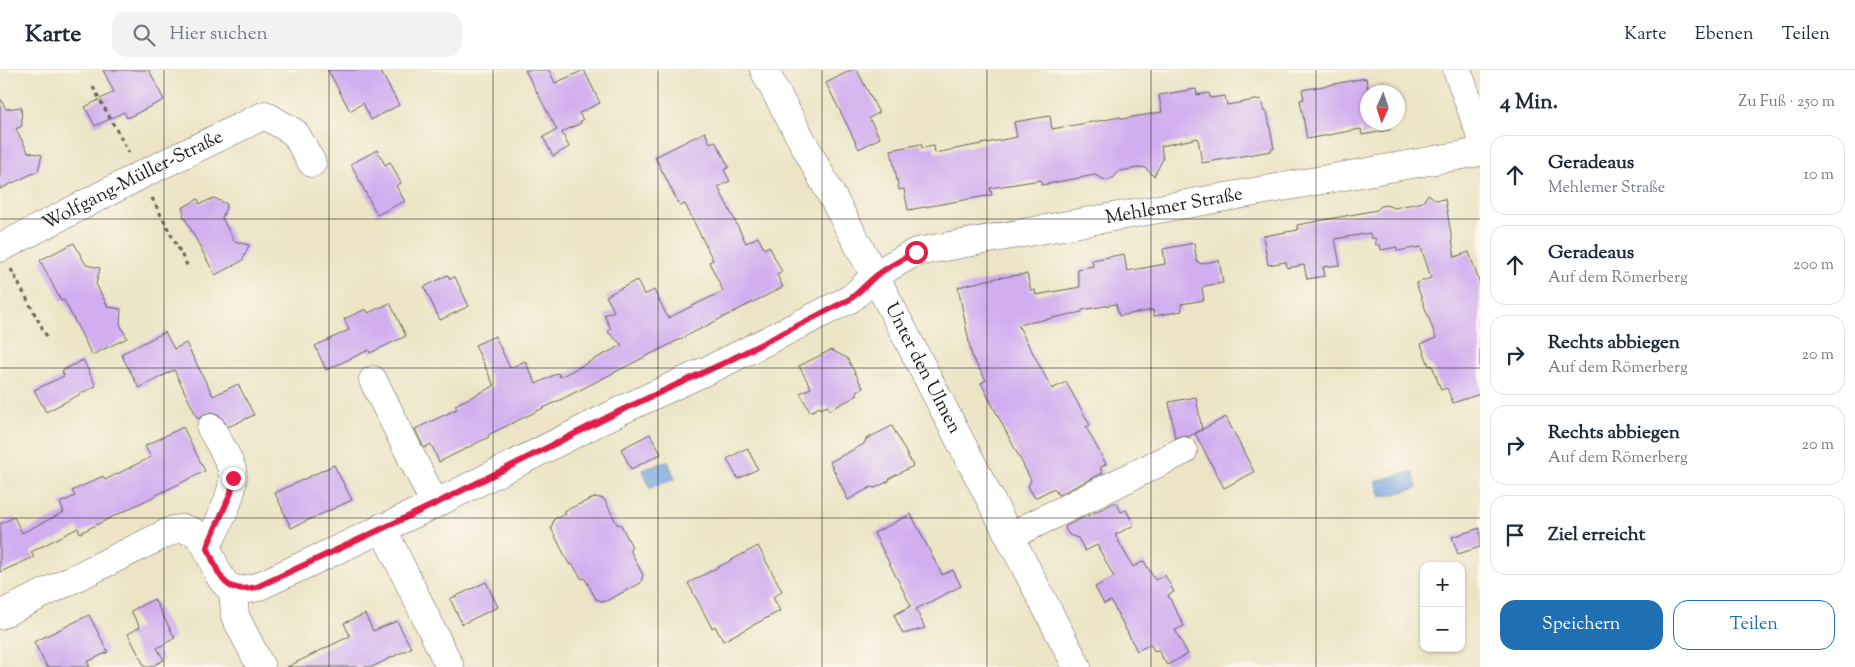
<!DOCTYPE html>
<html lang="de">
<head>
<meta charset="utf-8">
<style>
  body { margin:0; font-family:"Sorts Mill Goudy",serif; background:#f2f2f3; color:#1f2937 }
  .controls { position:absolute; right:15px; bottom:15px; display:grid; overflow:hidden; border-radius:10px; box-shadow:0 1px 4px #0004 }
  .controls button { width:45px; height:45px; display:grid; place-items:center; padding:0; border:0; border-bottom:1px solid #e0e1e3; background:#fff; color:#1f2937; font:25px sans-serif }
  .compass { position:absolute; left:1360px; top:15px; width:45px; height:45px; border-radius:50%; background:#fff; box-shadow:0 1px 4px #0004; rotate:183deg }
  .stop { position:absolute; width:15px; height:15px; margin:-11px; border:4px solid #e11d48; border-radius:50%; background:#fff }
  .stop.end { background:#e11d48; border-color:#fff; box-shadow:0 1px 5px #0008 }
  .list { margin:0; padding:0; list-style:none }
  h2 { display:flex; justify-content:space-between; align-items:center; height:65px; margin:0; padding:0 20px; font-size:21px }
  h2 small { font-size:16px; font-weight:400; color:#747a83 }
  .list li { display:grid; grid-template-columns:32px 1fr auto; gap:15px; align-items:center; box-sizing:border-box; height:80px; margin:0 10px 10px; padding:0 10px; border:1px solid #e0e1e3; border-radius:15px }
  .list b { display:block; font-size:19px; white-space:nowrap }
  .list p { margin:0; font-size:16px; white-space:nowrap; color:#747a83 }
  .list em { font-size:16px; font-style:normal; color:#747a83 }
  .actions { display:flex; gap:10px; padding:15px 20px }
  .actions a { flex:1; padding:11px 0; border:1px solid #1f6fb2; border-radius:15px; text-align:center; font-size:18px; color:#1f6fb2 }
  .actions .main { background:#1f6fb2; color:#fff }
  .icon { flex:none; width:28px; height:28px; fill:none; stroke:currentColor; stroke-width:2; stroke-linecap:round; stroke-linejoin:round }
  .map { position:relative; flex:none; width:1480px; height:597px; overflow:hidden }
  header { display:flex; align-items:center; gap:30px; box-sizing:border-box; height:70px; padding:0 25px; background:#fff; border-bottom:1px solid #e0e1e3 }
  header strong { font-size:24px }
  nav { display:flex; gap:28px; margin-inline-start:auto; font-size:18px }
  .search { width:350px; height:45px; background:#f2f2f3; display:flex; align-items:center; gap:12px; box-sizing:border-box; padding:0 18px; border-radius:15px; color:#747a83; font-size:19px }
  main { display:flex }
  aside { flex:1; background:#fff }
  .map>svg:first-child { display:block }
  .water { fill:#76a7e1; stroke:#49627e }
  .building { fill:#d1aeef }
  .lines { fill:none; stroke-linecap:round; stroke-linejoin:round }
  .minor-casing { stroke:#656257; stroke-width:29 }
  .path { stroke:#656257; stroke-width:3; stroke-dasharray:4 4; stroke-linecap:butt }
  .minor { stroke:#fff; stroke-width:28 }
  .route { stroke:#e11d48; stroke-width:6 }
  .grid { fill:none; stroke:#1c1c1c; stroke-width:1; stroke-opacity:0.55 }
  .labels { text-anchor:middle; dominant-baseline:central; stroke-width:5; stroke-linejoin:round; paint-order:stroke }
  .street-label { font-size:19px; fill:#1c1c1c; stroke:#fbf7ec }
</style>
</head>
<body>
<header>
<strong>Karte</strong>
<div class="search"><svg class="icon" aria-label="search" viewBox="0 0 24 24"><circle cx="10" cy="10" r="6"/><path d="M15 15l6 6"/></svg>Hier suchen</div>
<nav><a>Karte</a><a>Ebenen</a><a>Teilen</a></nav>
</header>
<main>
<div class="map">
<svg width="1480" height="597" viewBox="0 0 1480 597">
  <rect width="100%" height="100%" fill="#fbf7ec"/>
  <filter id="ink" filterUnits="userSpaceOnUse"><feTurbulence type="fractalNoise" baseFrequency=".02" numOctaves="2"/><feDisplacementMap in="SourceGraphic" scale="10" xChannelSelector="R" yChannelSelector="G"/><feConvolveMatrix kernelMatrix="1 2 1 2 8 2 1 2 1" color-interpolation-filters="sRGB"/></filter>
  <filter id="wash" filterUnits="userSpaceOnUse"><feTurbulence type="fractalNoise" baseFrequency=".0096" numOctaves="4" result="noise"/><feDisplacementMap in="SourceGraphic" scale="20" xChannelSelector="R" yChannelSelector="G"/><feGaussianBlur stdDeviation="1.12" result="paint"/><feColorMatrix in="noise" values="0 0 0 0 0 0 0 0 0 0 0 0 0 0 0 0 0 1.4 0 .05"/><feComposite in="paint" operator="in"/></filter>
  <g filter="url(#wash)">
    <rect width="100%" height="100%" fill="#ece4c5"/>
    <path class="water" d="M668,391L675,409L650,418L643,400Z
      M1413,402L1417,418L1381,427L1376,411Z"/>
    <g id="blocks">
      <path class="building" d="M103,0H149L164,30L127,48L124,42L95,56L85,37L114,22Z
        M328,0H380L399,35L371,50L363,33L350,41Z
        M525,0H549L555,13L584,0L600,33L579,43L583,50L580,51L581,53L562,62L569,77L553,86L543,67L557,60Z
        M851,0H857L879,43L869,48L880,68L859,79L826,13Z
        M1366,8L1368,19L1382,16L1383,22H1368V52H1389L1390,60L1362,65L1361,59L1307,69L1300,30L1304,29L1302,20Z
        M1196,19L1197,25L1209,23L1210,28L1225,26L1227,35L1261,29L1264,42L1267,41L1274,79H1271V81L1202,93L1198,68L1161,76L1163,89L1154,106L1144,97L1120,101L1113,108L1107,111L1095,105L1041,115V110L990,118L992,125L908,140L904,119L899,120L891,80L921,74L922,78L934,76L935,83L1017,67L1014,52L1050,46L1052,59L1121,47L1122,49L1162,42L1159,25Z
        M0,28L6,39L21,37L22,56L16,59L28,82L42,85L38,101L0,119Z
        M705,62L710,73L715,71L729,97L724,100L730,111L718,117L746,173L758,167L764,179L769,176L782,202L777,205L783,217L566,327L488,365L489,367L439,392L431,374L424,378L415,359L457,339L455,335L494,316L475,275L495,266L510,298L525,291L536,314L558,303L560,307L622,275L608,262L611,259L604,245L614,241L606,226L637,210L644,225L654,220L668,248L723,221L709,192L713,190L685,134L680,136L655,87Z
        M377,80L385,95L390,92L401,113L396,116L405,131L377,145L351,94Z
        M1428,124L1436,130L1445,129L1455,187L1469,182L1480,214V324L1453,333L1447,318L1441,320L1432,295L1429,296L1421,274L1436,268L1416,213L1431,208L1421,177L1397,181V177L1381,180L1380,175H1376L1375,168H1371L1370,163L1335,169L1340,195L1323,197L1325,206L1307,209L1304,195L1287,198L1286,192L1268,195L1263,166L1298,160L1297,155L1377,140L1381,136L1386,135L1394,138L1423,132Z
        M214,128L227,134L222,148L234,171L249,175L242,191L215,205L183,145L184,143L182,138L198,129L200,134Z
        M74,173L86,195L100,198L96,214L108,237L121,239L120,254L127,268L92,285L64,230L61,231L40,190Z
        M1194,173L1197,192H1199L1200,194L1219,190L1223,213L1204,216L1202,218L1204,230L1181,234L1182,241L1154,246L1153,240L1119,246L1116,234L1082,240V242L1018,255L1052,319L1066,312L1090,355L1086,357L1106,394L1100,398L1103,403L1058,425L1054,418L1035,428L1028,416L1031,410L981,313L986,310L972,287L958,217L996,208L1027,204L1031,221L1035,220L1036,225L1080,217L1077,199L1093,196L1092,190L1124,184L1127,201L1165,194L1163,179Z
        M448,205L450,209L455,207L469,236L440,250L424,217Z
        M390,233L406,266L370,283L369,280L326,300L315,276L349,260L344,249L366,239L368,243Z
        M165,262L174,279L186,273L213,326L238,314L254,345L228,357L219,345L212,342L204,344L198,349L174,300L139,318L121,284Z
        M831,280L847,288L863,318L856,321L858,325L830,340L827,336L821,339L820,337L810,342L800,323L811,318L799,296Z
        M83,290L96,316L46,342L34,320L64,306L62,301Z
        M1196,327L1202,360L1188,367L1184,365L1175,368L1169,332Z
        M1226,347L1254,402L1224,418L1195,363Z
        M892,356L913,396L890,408L889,411L875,418L871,417L848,430L830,392L864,374L866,369Z
        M183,357L205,401L80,463L78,458L31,482L34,487L0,502V454L14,447L22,463L64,442L60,433L75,426L72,421L103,406L105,410L151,387L145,376Z
        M650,364L661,384L631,399L621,379Z
        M747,378L758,399L738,409L727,389Z
        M334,395L352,430L291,458L275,423Z
        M596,427L604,429L617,454L621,455L632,477L630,480L643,505L641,513L604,532L596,529L585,509L581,508L573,495L569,494L551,458L554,449L566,444L564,441Z
        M1116,432L1121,442L1126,440L1134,455L1115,465L1133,497L1144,491L1155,510L1165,505L1174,522L1168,525L1184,556L1175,560L1188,584L1167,595L1158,580L1154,581L1151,574L1137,581L1111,531L1104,534L1095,517L1114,507L1097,475L1085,481L1078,468L1069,465L1065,458L1066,456Z
        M911,444L942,505L953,500L961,516L916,539L925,558L903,564L894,545L911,536L874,463Z
        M1480,458V477L1458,484L1452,467Z
        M758,476L782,521L773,527L780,541L723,571L715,556L712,558L688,513Z
        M486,512L498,537L462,554L450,529Z
        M154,529L175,568L157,578L164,590L150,597H145L128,564L140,557L131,541Z
        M365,544L373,561L397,551L411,578L372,597H287L350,566L344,553Z
        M89,545L108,582L87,592L90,597H47L34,572Z"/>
    </g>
  </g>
  <g filter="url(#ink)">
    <use href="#blocks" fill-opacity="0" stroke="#656257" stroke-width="1"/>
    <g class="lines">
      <defs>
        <g id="minor">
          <path id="s1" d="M764,0L875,206L1077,597"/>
          <path d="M1457,0L1480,63"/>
          <path id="s2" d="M0,178L141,105L265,45L295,63L312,93"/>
          <path d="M373,310L435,434"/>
          <path d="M382,457L450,597"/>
          <path d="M1010,466L1183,381"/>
          <path d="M207,477C216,457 237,422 232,400C228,386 218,371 211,358"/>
          <path d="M233,519L235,546L261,597"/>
          <path id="s3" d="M0,545L173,460C177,460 182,458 185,459C213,463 211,511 233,519C241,521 250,519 257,517L435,434L624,339L725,292L850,229C860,222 867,212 877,205C889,196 903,189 916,182L1480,82"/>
        </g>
      </defs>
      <use href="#minor" class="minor-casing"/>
      <path class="path" d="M93,17L129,83
        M152,128L188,197
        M11,199L47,267"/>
      <use href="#minor" class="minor"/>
    </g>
  </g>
  <g class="lines" filter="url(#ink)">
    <path class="route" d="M233,408L231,423L207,477C220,504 221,525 257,517L435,434L624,339L726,292L850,229C860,222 868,212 877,205C889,196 903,189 916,182"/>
  </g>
  <path class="grid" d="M164,0V597M329,0V597M493,0V597M658,0V597M822,0V597M987,0V597M1151,0V597M1316,0V597M0,149H1480M0,298H1480M0,448H1480"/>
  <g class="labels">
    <g class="street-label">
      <text stroke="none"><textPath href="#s2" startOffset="149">Wolfgang-Müller-Straße</textPath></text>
      <text stroke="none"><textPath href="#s3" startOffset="1312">Mehlemer Straße</textPath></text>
      <text stroke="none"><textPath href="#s1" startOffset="338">Unter den Ulmen</textPath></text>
    </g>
  </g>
</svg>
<div class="controls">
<button>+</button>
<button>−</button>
</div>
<svg class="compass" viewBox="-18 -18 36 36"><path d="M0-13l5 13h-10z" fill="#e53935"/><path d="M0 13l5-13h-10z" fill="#747a83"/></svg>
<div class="stop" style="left:916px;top:182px"></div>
<div class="stop end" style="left:233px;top:408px"></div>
</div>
<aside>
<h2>4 Min.<small>Zu Fuß · 250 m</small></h2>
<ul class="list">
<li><svg class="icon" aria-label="ahead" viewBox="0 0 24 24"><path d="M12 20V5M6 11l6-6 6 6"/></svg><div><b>Geradeaus</b><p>Mehlemer Straße</p></div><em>10 m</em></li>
<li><svg class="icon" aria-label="ahead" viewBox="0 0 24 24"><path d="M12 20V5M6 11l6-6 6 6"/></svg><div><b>Geradeaus</b><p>Auf dem Römerberg</p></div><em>200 m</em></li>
<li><svg class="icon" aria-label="right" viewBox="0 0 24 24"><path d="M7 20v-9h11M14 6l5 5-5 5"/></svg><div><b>Rechts abbiegen</b><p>Auf dem Römerberg</p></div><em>20 m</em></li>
<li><svg class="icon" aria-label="right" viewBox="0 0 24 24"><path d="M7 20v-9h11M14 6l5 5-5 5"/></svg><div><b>Rechts abbiegen</b><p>Auf dem Römerberg</p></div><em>20 m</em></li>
<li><svg class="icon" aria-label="arrive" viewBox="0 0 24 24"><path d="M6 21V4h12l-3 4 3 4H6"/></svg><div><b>Ziel erreicht</b></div></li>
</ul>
<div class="actions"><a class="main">Speichern</a><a>Teilen</a></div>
</aside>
</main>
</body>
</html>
